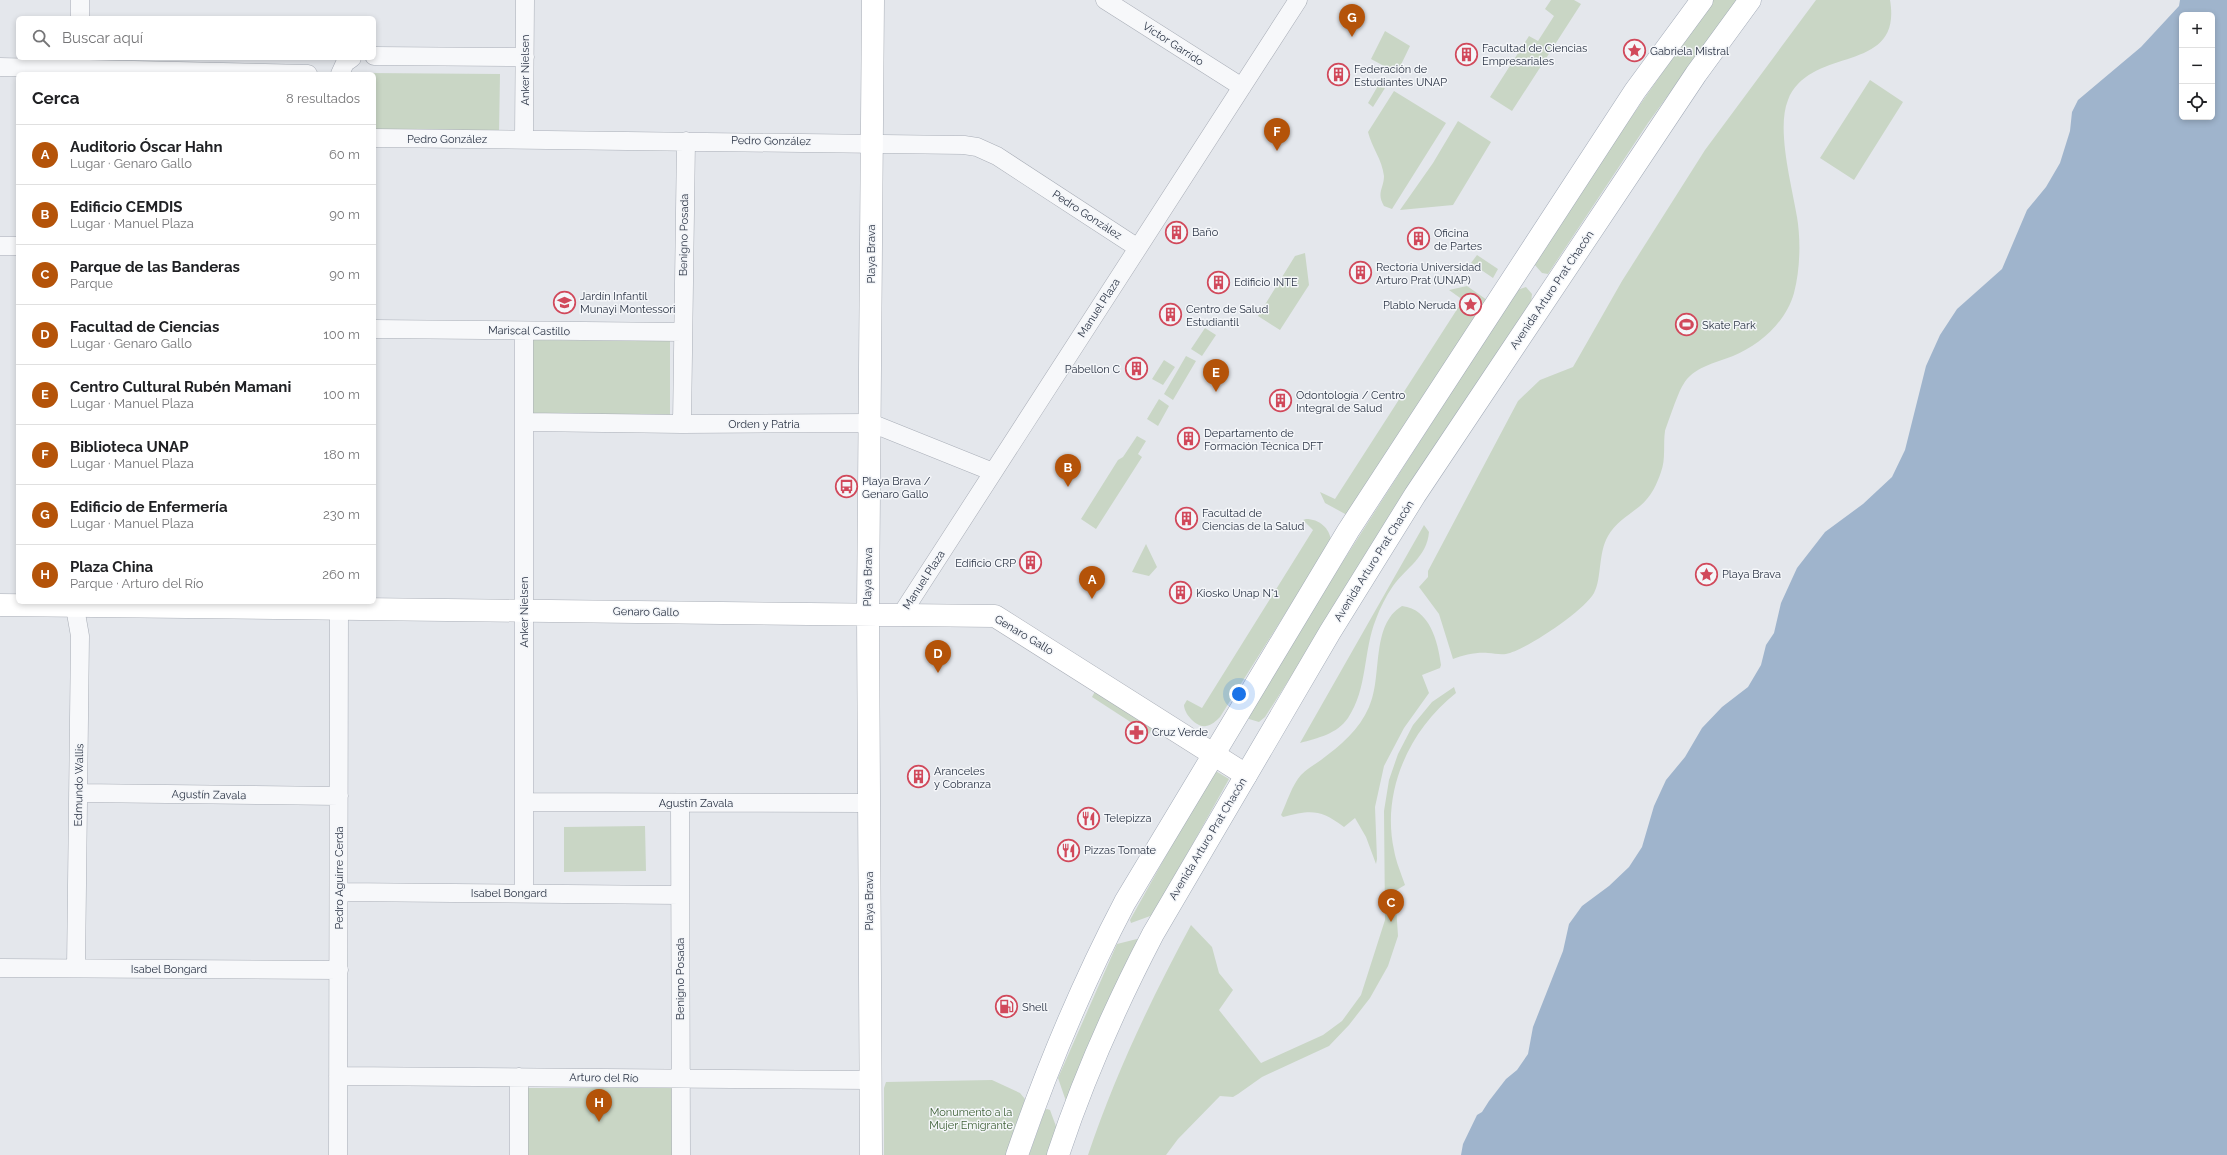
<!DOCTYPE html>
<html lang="es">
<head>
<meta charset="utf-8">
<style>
  body { margin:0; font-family:Raleway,sans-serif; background:#f2f2f2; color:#202124 }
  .controls { position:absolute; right:12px; top:12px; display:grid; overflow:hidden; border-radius:6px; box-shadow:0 2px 6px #0003 }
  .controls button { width:36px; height:36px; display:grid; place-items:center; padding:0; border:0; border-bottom:1px solid #e0e0e0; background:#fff; color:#202124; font:20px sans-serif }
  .you { position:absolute; left:1239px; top:694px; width:14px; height:14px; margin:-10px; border:3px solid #fff; border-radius:50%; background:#1a73e8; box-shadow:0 0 0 6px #1a73e833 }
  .badge { display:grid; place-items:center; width:26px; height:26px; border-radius:50%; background:#b45309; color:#fff; font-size:13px; font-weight:700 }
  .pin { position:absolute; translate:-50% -33px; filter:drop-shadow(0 1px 2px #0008) }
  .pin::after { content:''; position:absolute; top:21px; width:14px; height:12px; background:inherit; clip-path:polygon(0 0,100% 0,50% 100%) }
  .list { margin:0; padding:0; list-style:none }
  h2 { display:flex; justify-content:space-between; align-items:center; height:52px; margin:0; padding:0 16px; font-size:17px }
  h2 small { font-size:13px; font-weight:400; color:#757577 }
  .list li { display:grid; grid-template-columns:26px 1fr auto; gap:12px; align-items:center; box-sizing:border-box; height:60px; padding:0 16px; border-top:1px solid #e0e0e0 }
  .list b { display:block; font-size:15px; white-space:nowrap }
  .list p { margin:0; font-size:13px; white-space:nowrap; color:#757577 }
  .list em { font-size:13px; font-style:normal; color:#757577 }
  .icon { flex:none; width:22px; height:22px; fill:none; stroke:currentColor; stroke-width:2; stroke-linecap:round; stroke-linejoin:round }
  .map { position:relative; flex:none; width:2227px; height:1155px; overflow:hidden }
  .search { position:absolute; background:#fff; box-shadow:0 2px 6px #0003; left:16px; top:16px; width:360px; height:44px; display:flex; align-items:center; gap:10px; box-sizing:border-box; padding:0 14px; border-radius:6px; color:#757577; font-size:15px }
  .panel { position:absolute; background:#fff; box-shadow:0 2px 6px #0003; left:16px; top:72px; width:360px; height:532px; border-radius:6px }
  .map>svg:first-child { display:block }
  .green { fill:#c9d6c5 }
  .water { fill:#9fb4cc; fill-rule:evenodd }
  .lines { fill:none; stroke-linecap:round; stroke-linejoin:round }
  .street-casing { stroke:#a9aeb7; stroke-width:19 }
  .secondary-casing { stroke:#a9aeb7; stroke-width:23 }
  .primary-casing { stroke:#a3abb8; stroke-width:23 }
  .street { stroke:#f7f8fa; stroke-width:18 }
  .secondary { stroke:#fff; stroke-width:22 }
  .primary { stroke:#fff; stroke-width:22 }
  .labels { text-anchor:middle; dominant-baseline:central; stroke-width:3; stroke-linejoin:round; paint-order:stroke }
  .street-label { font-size:11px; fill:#2b3445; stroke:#f4f6f9 }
  .poi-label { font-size:11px; fill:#2b3445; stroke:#f4f6f9; text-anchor:start }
  .park-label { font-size:11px; fill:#3f6138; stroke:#f4f6f9 }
</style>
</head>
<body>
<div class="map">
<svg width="2227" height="1155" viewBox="0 0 2227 1155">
  <rect width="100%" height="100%" fill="#e4e7ec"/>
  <path class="green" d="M1551,0H1574L1581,4L1512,111L1490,97L1529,36L1538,41L1554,16L1545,9Z
    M1713,0H1737L1648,123L1548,274L1542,273L1534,264L1591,175Z
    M1816,0H1890C1903,76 1810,44 1788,100C1776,129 1792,186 1797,217C1801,241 1800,270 1794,293C1786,322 1760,345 1733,356C1715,363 1693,367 1683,385C1679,390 1667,425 1665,431C1663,444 1666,459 1661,472C1657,484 1651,497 1640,506C1629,515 1615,523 1608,536C1598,553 1602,578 1594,593C1584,611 1526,650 1506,654C1499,655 1494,653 1488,653C1477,652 1463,655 1453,659L1439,614L1419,587L1428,577V571L1518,401L1540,380L1573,367L1622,281L1705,150Z
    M1385,31L1410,46L1397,73L1371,59Z
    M367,73L500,74L499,133L374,132V74Z
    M1870,80L1903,102L1854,180L1820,158Z
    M1379,84L1385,88L1373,107L1368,103Z
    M1394,91L1446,123L1392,209L1384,206C1376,193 1384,188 1384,176C1382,159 1372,148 1368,132Z
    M1458,121L1491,142L1453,205L1400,210L1433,163Z
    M1305,253L1309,285L1280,330L1258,316L1295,256Z
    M1477,255L1498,269L1493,278L1471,263Z
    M1467,286L1487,300L1347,515L1325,503L1320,492L1335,499L1463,300L1449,290Z
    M1526,287L1532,294L1531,303L1265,717L1259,722L1249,719L1247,711L1517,290Z
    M1205,328L1216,335L1202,356L1191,349Z
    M532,340L670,341V416L531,415Z
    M1186,356L1196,361L1173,400L1164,394Z
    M1164,360L1175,367L1163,385L1152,379Z
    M1159,399L1169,406L1158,426L1147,419Z
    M1137,436L1146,441L1138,454L1142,457L1096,529L1081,519L1118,460L1123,457Z
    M1306,519C1319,519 1330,528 1331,541L1220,717C1216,721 1212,725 1206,726C1197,728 1184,714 1184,705L1187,700L1202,708L1313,530L1303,520Z
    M1424,525L1429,532C1427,557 1406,568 1393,586C1386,596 1380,608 1376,619C1363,651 1368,688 1348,718C1337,734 1318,738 1300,743Z
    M1146,544L1157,567L1149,576L1132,572Z
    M1402,606C1430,609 1438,642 1441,665L1440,668L1422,675L1429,693L1404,728L1384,766L1375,807L1377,859L1376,864L1366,837L1355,818L1344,827C1320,809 1311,810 1283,817L1281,815C1287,802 1292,785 1301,775C1307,769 1314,765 1321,760C1341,745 1359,730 1369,707C1383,678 1370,625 1402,606Z
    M1098,686L1155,723L1149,734L1092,697Z
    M1454,687L1456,693C1410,729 1381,791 1394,850C1396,862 1401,873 1405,885L1395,891L1398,936L1388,966L1370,998L1349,1025L1329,1046L1262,1077L1238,1094L1233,1097L1220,1096L1178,1139L1166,1155H1088C1115,1075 1151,999 1191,925L1212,947L1219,973L1233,990L1219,1010L1261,1063L1323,1035L1342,1021L1361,995L1385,920L1384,811L1389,780L1398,754L1413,725L1432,702Z
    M1214,770L1229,779L1153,915L1131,923L1130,920Z
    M645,826L646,871L564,872V827Z
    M1141,938L1067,1104L1058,1078L1117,944Z
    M992,1080L1020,1093L1025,1099L1009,1155H884V1088L886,1082Z
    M524,1088H673V1155H524Z
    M1047,1109L1050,1110L1057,1129L1049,1155H1029L1045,1110Z"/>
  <path class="water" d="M2180,0H2227V1155H1461L1463,1144L1477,1115L1482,1112L1489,1101L1506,1079L1517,1070L1528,1054L1533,1027L1563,951L1569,924L1582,906L1609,886L1629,867L1642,847L1654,806L1666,780L1685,757L1702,728L1722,707L1748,687L1761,665L1766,645L1774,633L1781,603L1797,568L1825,532L1863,504L1892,477L1905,450L1926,366L1940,335L1957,309L2002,269L2027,210L2046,187L2060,163L2070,131L2072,112L2078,100L2141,47L2179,6ZM2182,15H2212V117H2182Z"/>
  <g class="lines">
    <defs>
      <path id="street" d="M1105,0L1242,87
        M80,18V0
        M374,56L525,57
        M0,67L308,74
        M340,74L345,63L352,58
        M374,138L964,145L977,147L997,156L1138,248
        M524,139L525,0
        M0,246H18
        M374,329L683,332
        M525,422L682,424L871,423L993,472
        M682,424L686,141
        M74,602L80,636L76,968
        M901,615L1298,0
        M78,793L339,796
        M524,802L869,803
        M680,803L681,1155
        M339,892L680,895
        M524,893V331
        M0,968L339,970
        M338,1076L870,1080
        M519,1077V1155
        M338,1155L339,602"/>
      <path id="secondary" d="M0,605L995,616L1246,775
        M871,1155L868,614L873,0"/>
      <path id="primary" d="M1017,1155C1047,1068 1082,984 1125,902L1348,531L1635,91L1702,0
        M1058,1155C1083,1079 1116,1005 1153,934L1330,632L1415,495L1696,74L1750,0"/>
    </defs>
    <use href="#street" class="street-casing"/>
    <use href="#secondary" class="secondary-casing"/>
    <use href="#primary" class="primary-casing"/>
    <use href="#street" class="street"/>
    <use href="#secondary" class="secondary"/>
    <use href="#primary" class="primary"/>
  </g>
  <defs>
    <symbol id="sight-ring" viewBox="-11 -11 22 22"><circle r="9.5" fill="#f4f6f9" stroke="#d1495b" stroke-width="1.5"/><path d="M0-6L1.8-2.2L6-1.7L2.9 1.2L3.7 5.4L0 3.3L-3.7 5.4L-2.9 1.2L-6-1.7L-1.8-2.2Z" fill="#d1495b"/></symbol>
    <symbol id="building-ring" viewBox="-11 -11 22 22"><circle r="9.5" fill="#f4f6f9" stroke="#d1495b" stroke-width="1.5"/><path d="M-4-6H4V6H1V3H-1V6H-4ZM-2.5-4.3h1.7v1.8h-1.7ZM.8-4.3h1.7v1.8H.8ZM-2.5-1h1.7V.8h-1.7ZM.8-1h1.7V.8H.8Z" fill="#d1495b"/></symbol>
    <symbol id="school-ring" viewBox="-11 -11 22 22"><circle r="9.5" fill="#f4f6f9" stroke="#d1495b" stroke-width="1.5"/><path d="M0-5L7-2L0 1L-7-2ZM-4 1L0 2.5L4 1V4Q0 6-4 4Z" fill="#d1495b"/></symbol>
    <symbol id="stadium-ring" viewBox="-11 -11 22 22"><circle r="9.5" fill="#f4f6f9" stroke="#d1495b" stroke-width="1.5"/><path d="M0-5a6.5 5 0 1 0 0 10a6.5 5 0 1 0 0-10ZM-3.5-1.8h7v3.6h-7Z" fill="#d1495b"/></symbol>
    <symbol id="bus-ring" viewBox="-11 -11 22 22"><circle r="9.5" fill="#f4f6f9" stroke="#d1495b" stroke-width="1.5"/><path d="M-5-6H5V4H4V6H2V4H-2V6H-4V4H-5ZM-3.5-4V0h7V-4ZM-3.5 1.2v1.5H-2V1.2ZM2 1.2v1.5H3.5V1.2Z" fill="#d1495b"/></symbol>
    <symbol id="pharmacy-ring" viewBox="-11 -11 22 22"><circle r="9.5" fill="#f4f6f9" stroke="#d1495b" stroke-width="1.5"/><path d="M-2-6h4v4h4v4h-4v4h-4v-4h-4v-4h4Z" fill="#d1495b"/></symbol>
    <symbol id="restaurant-ring" viewBox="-11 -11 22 22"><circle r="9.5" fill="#f4f6f9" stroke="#d1495b" stroke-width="1.5"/><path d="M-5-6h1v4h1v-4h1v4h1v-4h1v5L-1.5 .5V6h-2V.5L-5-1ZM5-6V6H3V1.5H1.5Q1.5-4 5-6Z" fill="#d1495b"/></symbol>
    <symbol id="fuel-ring" viewBox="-11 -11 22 22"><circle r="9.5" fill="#f4f6f9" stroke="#d1495b" stroke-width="1.5"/><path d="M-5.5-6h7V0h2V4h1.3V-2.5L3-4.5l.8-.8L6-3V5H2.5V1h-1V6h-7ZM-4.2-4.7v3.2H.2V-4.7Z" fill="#d1495b"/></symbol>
  </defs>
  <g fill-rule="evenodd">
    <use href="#sight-ring" x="1622" y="38" width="25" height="25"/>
    <use href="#building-ring" x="1454" y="42" width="25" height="25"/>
    <use href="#building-ring" x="1326" y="62" width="25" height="25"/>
    <use href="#building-ring" x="1164" y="220" width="25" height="25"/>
    <use href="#building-ring" x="1406" y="226" width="25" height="25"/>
    <use href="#building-ring" x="1348" y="260" width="25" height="25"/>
    <use href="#building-ring" x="1206" y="270" width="25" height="25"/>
    <use href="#school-ring" x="552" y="290" width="25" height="25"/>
    <use href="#sight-ring" x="1458" y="292" width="25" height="25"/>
    <use href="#building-ring" x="1158" y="302" width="25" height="25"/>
    <use href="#stadium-ring" x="1674" y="312" width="25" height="25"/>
    <use href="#building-ring" x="1124" y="356" width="25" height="25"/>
    <use href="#building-ring" x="1268" y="388" width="25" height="25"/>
    <use href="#building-ring" x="1176" y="426" width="25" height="25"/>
    <use href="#bus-ring" x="834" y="474" width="25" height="25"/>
    <use href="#building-ring" x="1174" y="506" width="25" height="25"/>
    <use href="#building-ring" x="1018" y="550" width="25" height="25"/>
    <use href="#sight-ring" x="1694" y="562" width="25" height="25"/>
    <use href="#building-ring" x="1168" y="580" width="25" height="25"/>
    <use href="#pharmacy-ring" x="1124" y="720" width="25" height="25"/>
    <use href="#building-ring" x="906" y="764" width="25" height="25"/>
    <use href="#restaurant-ring" x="1076" y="806" width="25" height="25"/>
    <use href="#restaurant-ring" x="1056" y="838" width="25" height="25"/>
    <use href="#fuel-ring" x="994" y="994" width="25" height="25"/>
  </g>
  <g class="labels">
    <g class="street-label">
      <text transform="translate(1173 44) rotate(33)">Víctor Garrido</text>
      <text transform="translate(525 70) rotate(-90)">Anker Nielsen</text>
      <text x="447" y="139">Pedro González</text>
      <text transform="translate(771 141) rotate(1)">Pedro González</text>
      <text transform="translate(1087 215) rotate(33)">Pedro González</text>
      <text transform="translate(684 235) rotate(-89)">Benigno Posada</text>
      <text transform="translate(871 254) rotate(-90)">Playa Brava</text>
      <text transform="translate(1552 290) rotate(-56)">Avenida Arturo Prat Chacón</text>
      <text transform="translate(1099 308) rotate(-57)">Manuel Plaza</text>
      <text transform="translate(529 331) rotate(1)">Mariscal Castillo</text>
      <text x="764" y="424">Orden y Patria</text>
      <text transform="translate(1374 561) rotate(-58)">Avenida Arturo Prat Chacón</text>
      <text transform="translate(868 577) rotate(-89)">Playa Brava</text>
      <text transform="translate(924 580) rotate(-57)">Manuel Plaza</text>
      <text transform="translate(524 612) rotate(-90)">Anker Nielsen</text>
      <text transform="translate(646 612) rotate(1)">Genaro Gallo</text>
      <text transform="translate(1024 635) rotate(31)">Genaro Gallo</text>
      <text transform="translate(79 785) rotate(-89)">Edmundo Wallis</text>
      <text transform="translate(209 795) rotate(1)">Agustín Zavala</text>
      <text x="696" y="803">Agustín Zavala</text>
      <text transform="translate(1208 839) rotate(-59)">Avenida Arturo Prat Chacón</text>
      <text transform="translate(339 878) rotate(-90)">Pedro Aguirre Cerda</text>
      <text x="509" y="893">Isabel Bongard</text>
      <text transform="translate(869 901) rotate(-90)">Playa Brava</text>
      <text x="169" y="969">Isabel Bongard</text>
      <text transform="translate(680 979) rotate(-90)">Benigno Posada</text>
      <text transform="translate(604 1078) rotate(1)">Arturo del Río</text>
    </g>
    <g class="poi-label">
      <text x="1482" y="48">Facultad de Ciencias<tspan x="1482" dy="13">Empresariales</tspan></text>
      <text x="1650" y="51">Gabriela Mistral</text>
      <text x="1354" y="69">Federación de<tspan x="1354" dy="13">Estudiantes UNAP</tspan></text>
      <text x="1192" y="232">Baño</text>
      <text x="1434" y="233">Oficina<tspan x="1434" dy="13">de Partes</tspan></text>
      <text x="1376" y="267">Rectoría Universidad<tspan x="1376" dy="13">Arturo Prat (UNAP)</tspan></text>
      <text x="1234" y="282">Edificio INTE</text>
      <text x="580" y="296">Jardín Infantil<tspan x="580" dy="13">Munayi Montessori</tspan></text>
      <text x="1456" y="305" text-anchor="end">Plablo Neruda</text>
      <text x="1186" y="309">Centro de Salud<tspan x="1186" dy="13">Estudiantil</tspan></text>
      <text x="1702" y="325">Skate Park</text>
      <text x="1120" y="369" text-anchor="end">Pabellon C</text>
      <text x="1296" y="395">Odontología / Centro<tspan x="1296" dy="13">Integral de Salud</tspan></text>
      <text x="1204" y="433">Departamento de<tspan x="1204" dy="13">Formación Técnica DFT</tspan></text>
      <text x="862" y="481">Playa Brava /<tspan x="862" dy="13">Genaro Gallo</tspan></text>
      <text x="1202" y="513">Facultad de<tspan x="1202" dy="13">Ciencias de la Salud</tspan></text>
      <text x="1016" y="563" text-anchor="end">Edificio CRP</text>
      <text x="1722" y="574">Playa Brava</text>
      <text x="1196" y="593">Kiosko Unap N°1</text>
      <text x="1152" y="732">Cruz Verde</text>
      <text x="934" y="771">Aranceles<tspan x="934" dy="13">y Cobranza</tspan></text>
      <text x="1104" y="818">Telepizza</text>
      <text x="1084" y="850">Pizzas Tomate</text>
      <text x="1022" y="1007">Shell</text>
    </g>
    <g class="park-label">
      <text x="971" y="1112">Monumento a la<tspan x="971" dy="13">Mujer Emigrante</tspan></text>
    </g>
  </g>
</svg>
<div class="controls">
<button>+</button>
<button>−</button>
<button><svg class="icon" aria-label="locate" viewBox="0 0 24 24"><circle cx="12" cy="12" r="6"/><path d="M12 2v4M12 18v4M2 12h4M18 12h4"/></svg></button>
</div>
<div class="you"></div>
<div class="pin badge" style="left:1092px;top:599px">A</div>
<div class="pin badge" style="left:1068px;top:487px">B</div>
<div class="pin badge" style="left:1391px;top:922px">C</div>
<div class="pin badge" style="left:938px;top:673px">D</div>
<div class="pin badge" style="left:1216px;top:392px">E</div>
<div class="pin badge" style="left:1277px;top:151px">F</div>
<div class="pin badge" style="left:1352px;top:37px">G</div>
<div class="pin badge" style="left:599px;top:1122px">H</div>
<div class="search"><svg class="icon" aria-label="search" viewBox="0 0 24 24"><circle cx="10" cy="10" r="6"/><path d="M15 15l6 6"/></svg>Buscar aquí</div>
<section class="panel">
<h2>Cerca<small>8 resultados</small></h2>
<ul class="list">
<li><span class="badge">A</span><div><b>Auditorio Óscar Hahn</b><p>Lugar · Genaro Gallo</p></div><em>60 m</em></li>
<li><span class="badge">B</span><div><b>Edificio CEMDIS</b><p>Lugar · Manuel Plaza</p></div><em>90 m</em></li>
<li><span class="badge">C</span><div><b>Parque de las Banderas</b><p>Parque</p></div><em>90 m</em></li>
<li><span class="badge">D</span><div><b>Facultad de Ciencias</b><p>Lugar · Genaro Gallo</p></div><em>100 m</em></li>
<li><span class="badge">E</span><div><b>Centro Cultural Rubén Mamani</b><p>Lugar · Manuel Plaza</p></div><em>100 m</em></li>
<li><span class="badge">F</span><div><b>Biblioteca UNAP</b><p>Lugar · Manuel Plaza</p></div><em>180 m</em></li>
<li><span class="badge">G</span><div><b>Edificio de Enfermería</b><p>Lugar · Manuel Plaza</p></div><em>230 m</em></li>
<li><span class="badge">H</span><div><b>Plaza China</b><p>Parque · Arturo del Río</p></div><em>260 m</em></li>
</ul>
</section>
</div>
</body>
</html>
